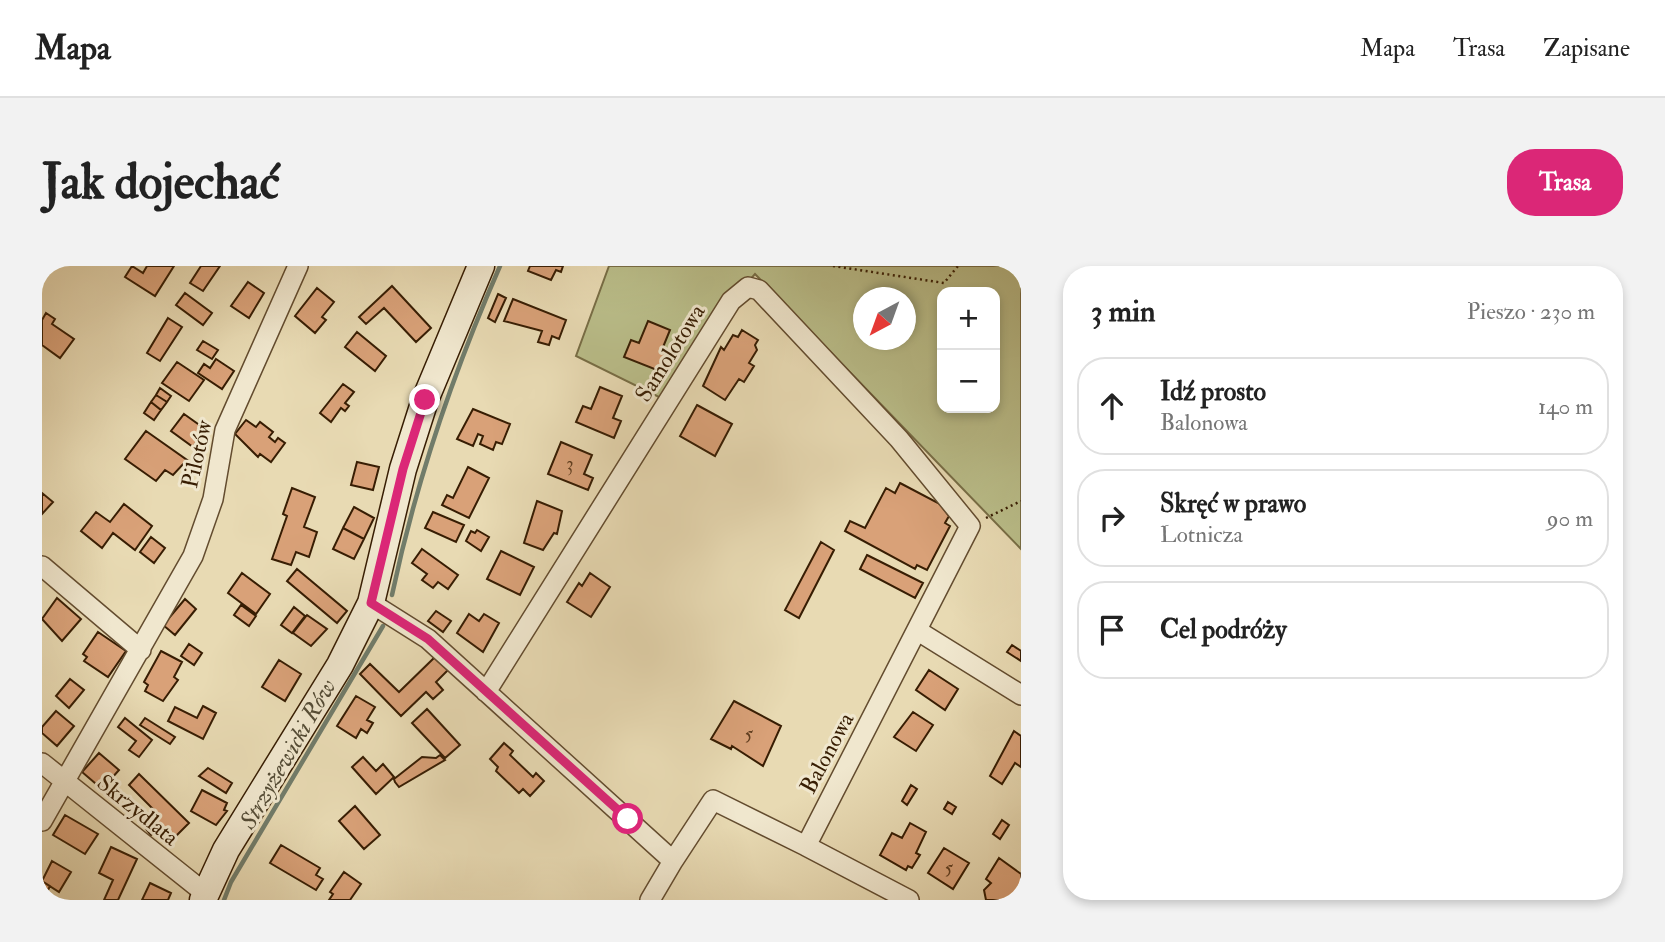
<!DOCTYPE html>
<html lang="pl">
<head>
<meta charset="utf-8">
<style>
  body { margin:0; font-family:"IM FELL Double Pica",serif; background:#f2f2f2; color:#222 }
  .controls { position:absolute; right:21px; top:21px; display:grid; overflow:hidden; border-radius:14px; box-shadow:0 4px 10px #0003 }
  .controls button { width:63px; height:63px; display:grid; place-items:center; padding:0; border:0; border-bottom:2px solid #e0e0e0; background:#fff; color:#222; font:35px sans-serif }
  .compass { position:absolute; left:811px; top:21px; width:63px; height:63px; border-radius:50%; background:#fff; box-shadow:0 4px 10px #0003; rotate:221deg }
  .stop { position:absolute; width:21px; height:21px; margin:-16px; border:5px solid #db2777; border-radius:50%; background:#fff }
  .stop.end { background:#db2777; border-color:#fff; box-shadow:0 2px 7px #0008 }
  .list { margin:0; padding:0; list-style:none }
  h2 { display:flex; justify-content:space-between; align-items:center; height:91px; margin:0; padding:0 28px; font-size:30px }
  h2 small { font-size:23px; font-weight:400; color:#767676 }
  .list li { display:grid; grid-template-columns:46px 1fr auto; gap:21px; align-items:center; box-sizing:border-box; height:98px; margin:0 14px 14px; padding:0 14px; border:2px solid #e0e0e0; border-radius:28px }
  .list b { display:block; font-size:26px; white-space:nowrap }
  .list p { margin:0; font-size:23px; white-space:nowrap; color:#767676 }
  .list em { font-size:23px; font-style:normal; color:#767676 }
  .icon { flex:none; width:38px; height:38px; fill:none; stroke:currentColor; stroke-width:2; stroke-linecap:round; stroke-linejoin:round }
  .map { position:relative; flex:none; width:979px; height:634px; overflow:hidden; border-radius:28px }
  header { display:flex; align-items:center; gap:42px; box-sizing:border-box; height:98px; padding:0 35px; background:#fff; border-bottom:2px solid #e0e0e0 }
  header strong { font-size:33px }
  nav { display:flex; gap:38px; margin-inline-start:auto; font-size:24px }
  .intro { display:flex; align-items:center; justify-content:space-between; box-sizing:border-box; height:168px; padding:0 42px }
  h1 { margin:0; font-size:49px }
  .button { padding:18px 32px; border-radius:28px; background:#db2777; color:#fff; font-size:24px; font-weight:700 }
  main { display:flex; gap:42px; padding:0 42px }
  aside { flex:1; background:#fff; border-radius:28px; box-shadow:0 4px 10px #0003 }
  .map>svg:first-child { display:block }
  .green { fill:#babe8a; stroke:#786e46; stroke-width:2; fill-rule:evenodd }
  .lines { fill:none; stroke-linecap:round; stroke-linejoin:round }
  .stream { stroke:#717c6a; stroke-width:4.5 }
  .building { fill:#d9a178; stroke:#371d03; stroke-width:2 }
  .street-casing { stroke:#634c2f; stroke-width:22 }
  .secondary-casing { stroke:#371d03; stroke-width:29 }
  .path { stroke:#371d03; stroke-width:2.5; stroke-dasharray:2 3.5; stroke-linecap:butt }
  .street { stroke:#f0e7ce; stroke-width:19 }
  .secondary { stroke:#f0e7ce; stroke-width:26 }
  .route { stroke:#db2777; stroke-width:9 }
  .labels { text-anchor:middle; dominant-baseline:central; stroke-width:6; stroke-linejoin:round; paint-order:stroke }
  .number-label { font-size:19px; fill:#603e20 }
  .street-label { font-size:23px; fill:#371d03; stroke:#f0e7ce }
  .water-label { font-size:24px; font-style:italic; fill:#544c36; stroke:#f0e7ce }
</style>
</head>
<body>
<header>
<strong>Mapa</strong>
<nav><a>Mapa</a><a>Trasa</a><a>Zapisane</a></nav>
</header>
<div class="intro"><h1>Jak dojechać</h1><a class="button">Trasa</a></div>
<main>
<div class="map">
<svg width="979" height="634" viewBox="0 0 979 634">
  <rect width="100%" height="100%" fill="#e8dab3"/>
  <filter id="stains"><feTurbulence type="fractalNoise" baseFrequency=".00286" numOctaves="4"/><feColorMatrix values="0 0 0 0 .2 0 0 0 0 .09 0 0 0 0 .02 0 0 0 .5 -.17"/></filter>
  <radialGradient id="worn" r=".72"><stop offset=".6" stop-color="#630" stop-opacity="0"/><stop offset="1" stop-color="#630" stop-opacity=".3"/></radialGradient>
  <path class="green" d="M567,0H979V283L713,8L689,35L627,136L534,90ZM900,26H953V142H900ZM822,32H864V74H822Z"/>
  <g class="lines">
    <path class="stream" d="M350,329C374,215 411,107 458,0
      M182,634L189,616L341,360"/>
  </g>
  <path class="building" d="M90,0L101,7L105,0H132L113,30L83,11Z
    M159,0H178L161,25L148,17Z
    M488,0H521L519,6L514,4L509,14L486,5Z
    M206,16L222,27L207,52L189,40Z
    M350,20L389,62L374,76L342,42L324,58L317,51Z
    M275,22L292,36L280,51L284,54L273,67L253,50Z
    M143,27L170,47L161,59L134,39Z
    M456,28L464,32L453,56L446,52Z
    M471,33L524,54L517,73L510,70L507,79L496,76L500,65L462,55Z
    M4,47L13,53L10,58L32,73L18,92L0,79V54Z
    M126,52L140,61L118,95L105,87Z
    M606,55L628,64L619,86L627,90L620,106L582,91L589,74L597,77Z
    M700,64L716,74L713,79L715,84L707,97L712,100L702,116L697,113L683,134L661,120L679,81L682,84L691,69L696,71Z
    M315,66L344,90L333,105L303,81Z
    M161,75L176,84L170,93L155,84Z
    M174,93L192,105L180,123L156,107L162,98L168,102Z
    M135,96L162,114L147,135L120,117Z
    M301,118L312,126L303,137L307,140L303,145L299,142L289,156L278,147Z
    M558,121L580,130L571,152L579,155L572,172L534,156L541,140L549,143Z
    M118,122L129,130L125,136L114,129Z
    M114,129L125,136L119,144L109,136Z
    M109,136L119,144L112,154L102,147Z
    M655,139L690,158L673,190L638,170Z
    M431,143L468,158L460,178L454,176L451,184L438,178L441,170L436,168L431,180L415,173Z
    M142,148L163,163L151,181L129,165Z
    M204,154L214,161L218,156L231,166L227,171L233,176L236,172L243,177L229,196L218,188L216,191L193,168Z
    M104,165L145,194L131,209L123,204L114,215L83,193Z
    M519,176L550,189L542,208L551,212L546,224L506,208Z
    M315,196L337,201L331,224L309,219Z
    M426,201L447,212L427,252L400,239L405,229L411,232Z
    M858,217L898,238L907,250L903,257L908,260L885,304L875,299L873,303L803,265L808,255L823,262L844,222L853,227Z
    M250,222L273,231L262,261L275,266L267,291L254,286L249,299L230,293L245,250L241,248Z
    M0,227L11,236L0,248Z
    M495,235L520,245L515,268L512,267L501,284L482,277Z
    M82,238L110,260L93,284L71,267L60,282L39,265L54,246L68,256Z
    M312,241L332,252L322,273L301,262Z
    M391,246L422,259L414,276L383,262Z
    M301,262L322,273L312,293L291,283Z
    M435,264L447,271L439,285L424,275L429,265L433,267Z
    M109,271L123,282L112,297L98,286Z
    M779,276L792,284L757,352L743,344Z
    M380,283L416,309L406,323L396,316L391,322L380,314L385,308L370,297Z
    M459,285L492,301L478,329L445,313Z
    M825,289L881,317L873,332L818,303Z
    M255,303L305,345L295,357L245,315Z
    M200,307L228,328L214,348L186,327Z
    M548,307L568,321L549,351L525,336L537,317L540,320Z
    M15,332L39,353L20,375L0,353Z
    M143,333L154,343L133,369L121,359Z
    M199,339L214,350L207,360L192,349Z
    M252,341L263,350L250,367L239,359Z
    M394,345L409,355L401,366L386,355Z
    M427,348L437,355L442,348L457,357L441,386L415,367Z
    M265,349L285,363L269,380L251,367Z
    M56,366L84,385L66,411L42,395L45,391L41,388Z
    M147,378L160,387L152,399L139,390Z
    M970,379L979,385V395L965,386Z
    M119,385L140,396L132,411L136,414L121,435L103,425L106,419L102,416Z
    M393,391L406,404L394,416L401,424L391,433L384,426L359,450L318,408L328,398L357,426Z
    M237,394L259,408L243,435L220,421Z
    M887,404L916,423L903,444L874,424Z
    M28,413L42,424L27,442L14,430Z
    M314,430L333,441L325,454L331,457L325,467L319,463L314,472L295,460Z
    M692,435L739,460L721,500L690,480L689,483L669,473Z
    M161,440L174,447L161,473L126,455L133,441L155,452Z
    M385,443L418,479L403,492L370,457Z
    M14,445L32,460L15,480L0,467V461Z
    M871,446L891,459L874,485L852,471Z
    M83,452L110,474L97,491L87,484L94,475L76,461Z
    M103,452L133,471L128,478L98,459Z
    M972,465L979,470V501L973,497L960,518L948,510Z
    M462,477L471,485L468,489L491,511L494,507L502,515L488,530L481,523L477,527L454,505L456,501L448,493Z
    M57,487L77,504L60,523L40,506Z
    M398,489L403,494L357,521L353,516L352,513L380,491L394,492Z
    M321,491L334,505L341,498L352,511L334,528L310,501Z
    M166,502L190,517L184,527L157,510Z
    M97,508L147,557L132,572L119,559L109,569L104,563L117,549L87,519Z
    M869,519L875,523L865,539L860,535Z
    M160,524L185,537L182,544L185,545L174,559L149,545Z
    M906,536L914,541L910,548L902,543Z
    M313,540L338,569L322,583L297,555Z
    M23,549L56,568L43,588L11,569Z
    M960,554L967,559L958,573L951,568Z
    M868,557L884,566L874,587L878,589L870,602L866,600L864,604L838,589L850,567L860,572Z
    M239,579L278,602L274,609L281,613L274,624L228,597Z
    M69,581L95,593L76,634H62L71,614L57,607Z
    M902,582L927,597L911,623L886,607Z
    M957,592L979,608V627L975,634H944L942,624L949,617L944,613Z
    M10,595L29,606L17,626L0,615Z
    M302,606L319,618L308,634H287L291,628L288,626Z
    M0,615L8,620L3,630L0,629Z
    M108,617L129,627L126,634H100Z"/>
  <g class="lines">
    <defs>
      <path id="street" d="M0,300L99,384
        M329,337L386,373L631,595L608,634
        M876,365L979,429
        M444,426L689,35L706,21L717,24L857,173L928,260L764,580L671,534L631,595
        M0,497L163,627
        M0,555L151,290L171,233L183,164L256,0
        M764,580L867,634"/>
      <path id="secondary" d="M161,634L184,584L298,399L329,337L361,203L383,134L439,0"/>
    </defs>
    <use href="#street" class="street-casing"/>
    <use href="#secondary" class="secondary-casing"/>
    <path class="path" d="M791,0L902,17L916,0
      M944,252L979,235"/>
    <use href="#street" class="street"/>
    <use href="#secondary" class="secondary"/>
  </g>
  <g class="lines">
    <path class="route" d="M383,134L361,203L329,337L386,373L586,553"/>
  </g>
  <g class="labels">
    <g class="number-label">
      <text x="528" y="198">3</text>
      <text x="707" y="468">5</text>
      <text x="907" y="602">5</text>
    </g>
    <g class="street-label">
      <text transform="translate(628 87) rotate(-58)">Samolotowa</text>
      <text transform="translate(155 188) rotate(-77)">Pilotów</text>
      <text transform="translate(785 487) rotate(-62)">Balonowa</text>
      <text transform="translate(96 544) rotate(39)">Skrzydlata</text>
    </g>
    <g class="water-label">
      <text transform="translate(246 488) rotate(-60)">Strzyżewicki Rów</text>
    </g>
  </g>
  <rect width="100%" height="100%" filter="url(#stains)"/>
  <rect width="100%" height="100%" fill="url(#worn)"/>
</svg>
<div class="controls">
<button>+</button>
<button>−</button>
</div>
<svg class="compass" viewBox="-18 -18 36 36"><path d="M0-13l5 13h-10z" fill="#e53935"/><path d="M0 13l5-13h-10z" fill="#767676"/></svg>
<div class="stop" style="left:586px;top:553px"></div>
<div class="stop end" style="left:383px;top:134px"></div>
</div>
<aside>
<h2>3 min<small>Pieszo · 230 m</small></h2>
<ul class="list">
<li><svg class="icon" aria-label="ahead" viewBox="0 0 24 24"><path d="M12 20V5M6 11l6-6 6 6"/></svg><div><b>Idź prosto</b><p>Balonowa</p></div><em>140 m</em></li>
<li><svg class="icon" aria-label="right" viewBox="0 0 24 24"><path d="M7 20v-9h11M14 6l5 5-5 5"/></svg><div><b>Skręć w prawo</b><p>Lotnicza</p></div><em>90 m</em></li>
<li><svg class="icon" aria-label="arrive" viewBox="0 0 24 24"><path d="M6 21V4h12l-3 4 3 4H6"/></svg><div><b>Cel podróży</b></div></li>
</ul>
</aside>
</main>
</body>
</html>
